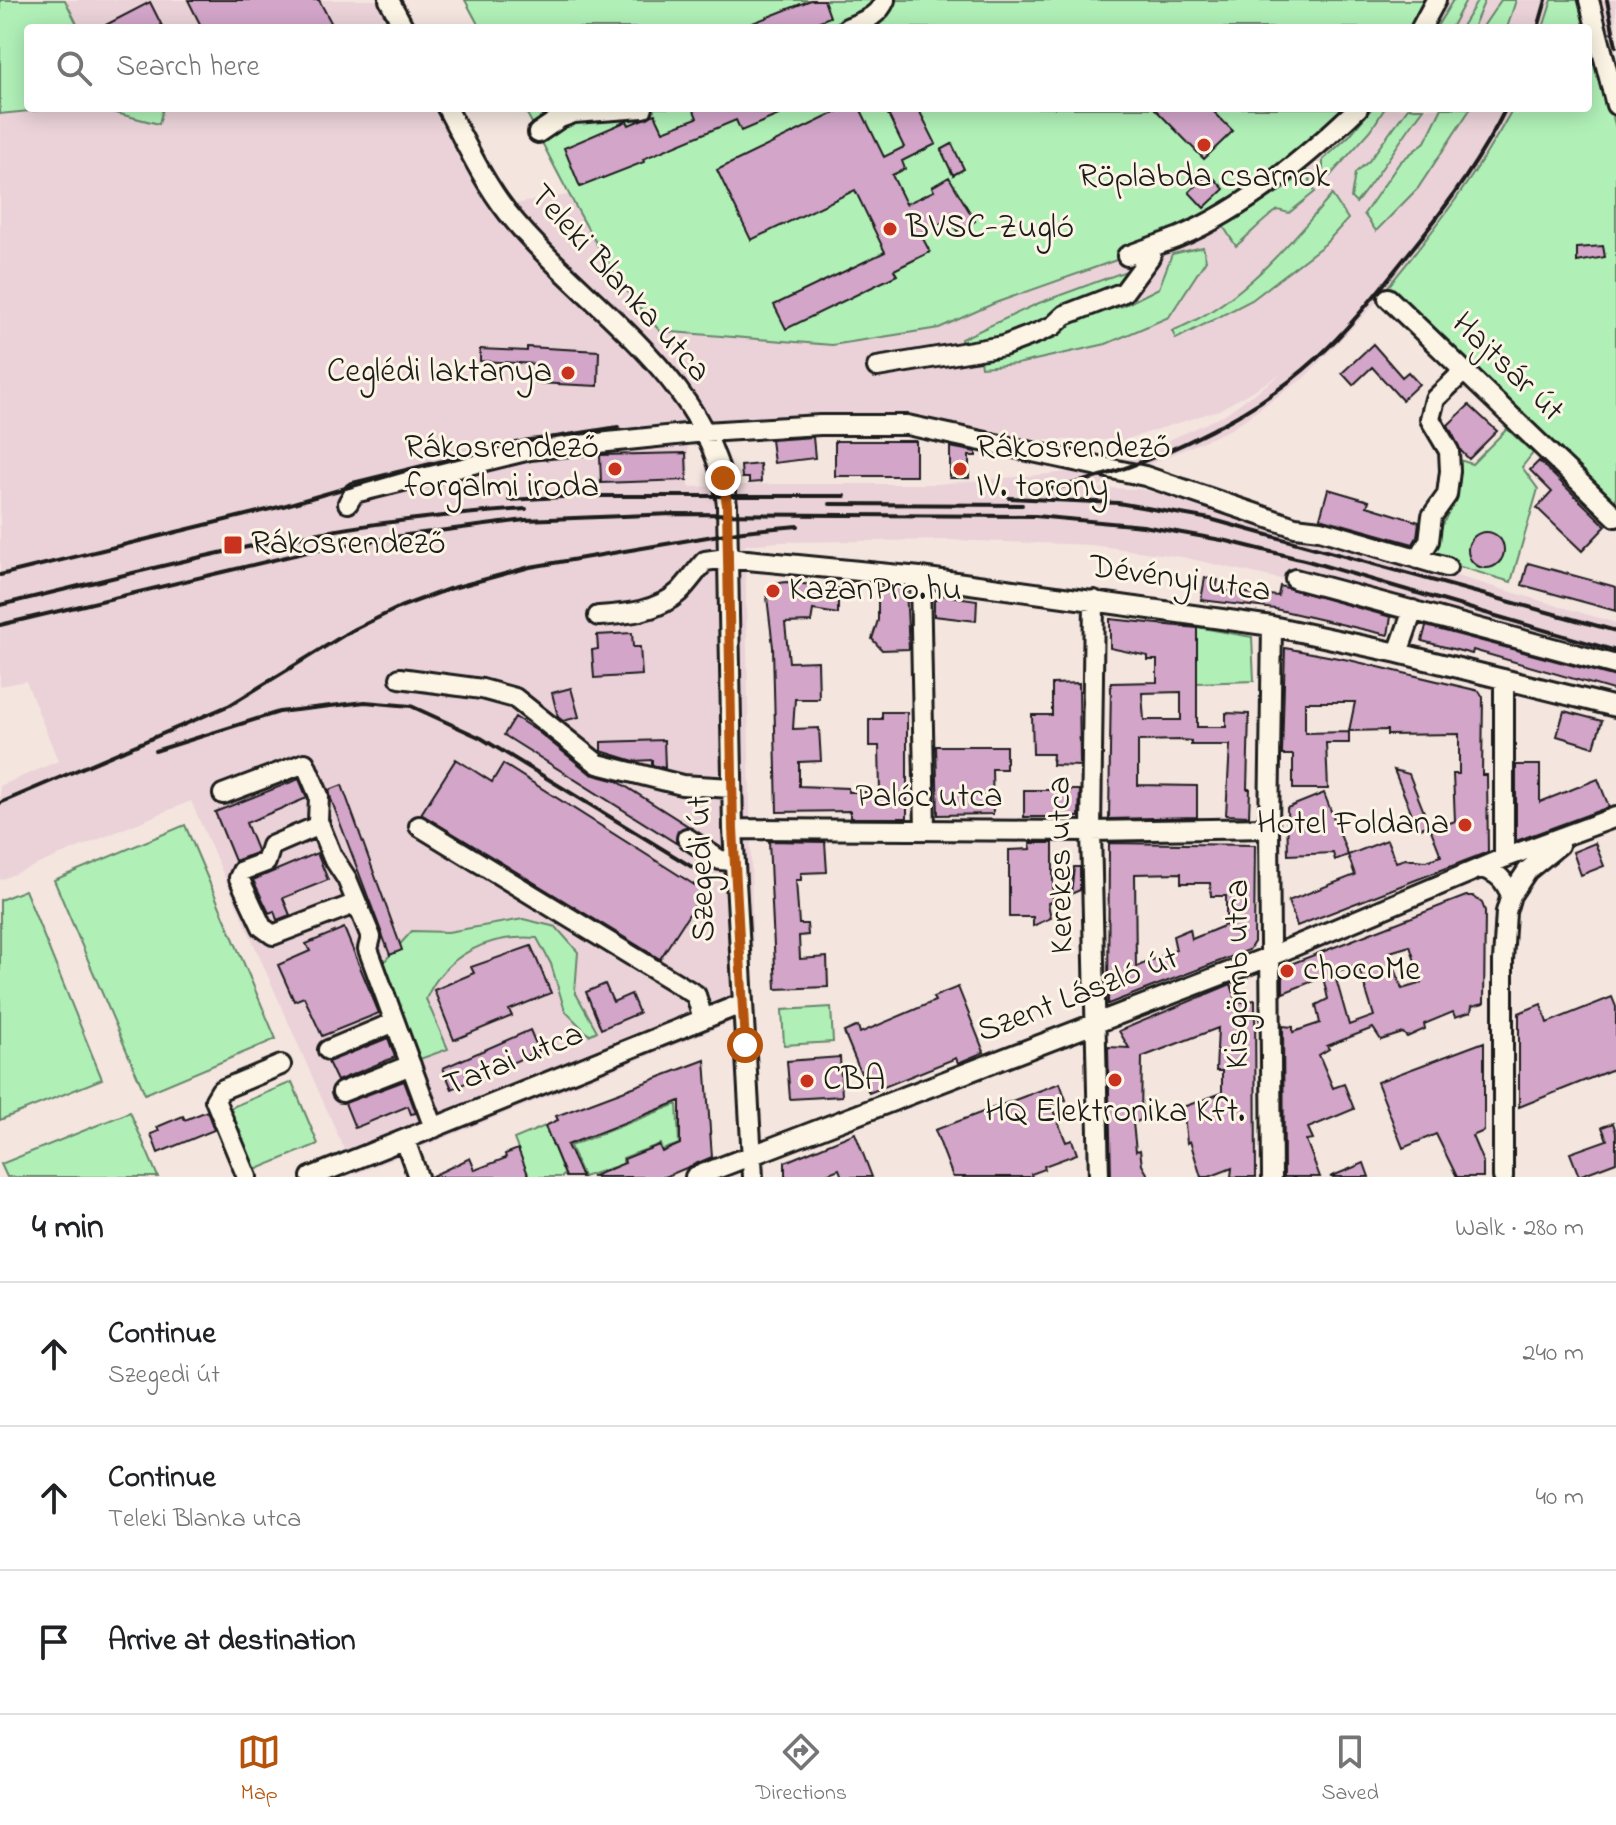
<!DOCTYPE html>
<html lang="en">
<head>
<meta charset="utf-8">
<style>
  body { margin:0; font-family:"Indie Flower",sans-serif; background:#f2f2f2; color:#202124 }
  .stop { position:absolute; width:24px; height:24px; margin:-18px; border:6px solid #b45309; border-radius:50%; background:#fff }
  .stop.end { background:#b45309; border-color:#fff; box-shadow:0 2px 8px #0008 }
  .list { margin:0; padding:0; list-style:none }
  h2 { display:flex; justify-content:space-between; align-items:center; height:104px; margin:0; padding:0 32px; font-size:34px }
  h2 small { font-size:26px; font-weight:400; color:#757577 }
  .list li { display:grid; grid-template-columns:52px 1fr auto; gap:24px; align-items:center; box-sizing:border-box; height:144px; padding:0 32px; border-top:2px solid #e0e0e0 }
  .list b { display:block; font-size:30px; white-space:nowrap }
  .list p { margin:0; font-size:26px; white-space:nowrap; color:#757577 }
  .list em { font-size:26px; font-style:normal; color:#757577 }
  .icon { flex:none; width:44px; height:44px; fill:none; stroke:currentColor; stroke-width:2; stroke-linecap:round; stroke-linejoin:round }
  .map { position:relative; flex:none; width:1616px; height:1177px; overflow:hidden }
  .search { position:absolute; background:#fff; box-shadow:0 4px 20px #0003; left:24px; right:24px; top:24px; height:88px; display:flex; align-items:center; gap:20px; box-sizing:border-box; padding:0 28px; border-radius:8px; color:#757577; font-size:30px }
  .sheet { height:536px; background:#fff }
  nav { display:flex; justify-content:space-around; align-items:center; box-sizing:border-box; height:112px; border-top:2px solid #e0e0e0; background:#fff; font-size:22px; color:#757577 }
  nav a { display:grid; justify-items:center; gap:4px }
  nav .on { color:#b45309 }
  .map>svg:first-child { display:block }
  .built { fill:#ead2d8; fill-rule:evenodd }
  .green { fill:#b0f0b7; stroke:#66866a; stroke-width:2 }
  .building { fill:#d2a5c9; stroke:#1c1c1c; stroke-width:2; fill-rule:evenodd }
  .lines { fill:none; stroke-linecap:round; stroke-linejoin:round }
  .minor-casing { stroke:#1c1c1c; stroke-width:24 }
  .minor { stroke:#fcf5e5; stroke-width:18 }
  .rail { stroke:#1c1c1c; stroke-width:4 }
  .route { stroke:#b45309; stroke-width:10 }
  .poi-dot { fill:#c8321e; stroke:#fcf5e5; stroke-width:3 }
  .labels { text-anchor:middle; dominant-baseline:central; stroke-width:6; stroke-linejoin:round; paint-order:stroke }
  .poi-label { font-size:34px; fill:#1c1c1c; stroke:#fcf5e5; text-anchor:start }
  .street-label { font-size:34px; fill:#1c1c1c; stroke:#fcf5e5 }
</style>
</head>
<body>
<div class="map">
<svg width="1616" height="1177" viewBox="0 0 1616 1177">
  <rect width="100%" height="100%" fill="#f4e5df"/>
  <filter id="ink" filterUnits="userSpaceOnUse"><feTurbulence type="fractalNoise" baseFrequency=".0125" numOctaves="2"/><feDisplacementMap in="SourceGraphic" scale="16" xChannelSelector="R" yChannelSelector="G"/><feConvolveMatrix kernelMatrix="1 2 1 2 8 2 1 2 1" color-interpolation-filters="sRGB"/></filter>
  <g filter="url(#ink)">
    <path class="built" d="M0,0H377L392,28H28V108H435L490,208L568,195L636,306L660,331L939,328L995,303L1122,258L1359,108H1513L1486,157L1450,210L1370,309L1304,378L1231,429L1095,488L1140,489L1253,516L1616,623V669L1302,584L1182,557L1092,545L948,540L780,542L745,545L754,1013L355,1174L191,801L0,880V786L58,761L26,681L0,686ZM1283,373L1222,416L1123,461L1060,473L937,484H774L689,487L688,437L952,432L1046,440H1124L1219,410Z
      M1443,0H1552L1543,28H1426Z
      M1584,0H1616V128L1592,45Z"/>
    <path class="green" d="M0,0H65L79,28H28V108H60L0,114Z
      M465,0H1443L1426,28H480Z
      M1453,0H1466L1451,28H1436Z
      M1478,0H1485L1473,28H1461Z
      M1501,0H1516L1507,28H1482Z
      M1552,0H1584L1592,45L1616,128V504L1387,288C1436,228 1476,176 1513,108H1588V28H1543Z
      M96,108H163L159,124Z
      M524,108H1359L1258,189L1122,258L995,303L939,328L832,345L660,331C605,274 562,179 524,108Z
      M1372,108H1385L1371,130L1330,176L1323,171V160L1350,135Z
      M1408,108H1424C1400,140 1381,172 1356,203L1351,198L1355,173L1369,161Z
      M1442,108H1471L1418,188L1376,231L1364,214L1400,162L1425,142Z
      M1306,171L1315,192L1289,213L1278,210C1262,220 1251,234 1236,246L1223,226L1285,188Z
      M1332,195L1348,219L1325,244L1252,300L1176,339L1172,331C1239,305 1286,247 1332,195Z
      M1203,247L1206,260L1169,317L1106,344L1017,364L981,367L980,359L1024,345L1090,314L1123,306L1159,288L1172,254Z
      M1126,271L1121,288C1069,312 1019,338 962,347L961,339L1039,303Z
      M1507,429L1533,453L1522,467L1538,489L1511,582L1427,557C1444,525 1457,497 1460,460L1472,464Z
      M1197,627L1252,637L1254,681L1196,683Z
      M185,825L276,1039L145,1094L54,880Z
      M25,890L102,1079L0,1120V900Z
      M523,919L556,927L578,952L575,992L597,1031L589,1035L565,1011L551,964L537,938C490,934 445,954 426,999L448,1049L420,1059L382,964L412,931L448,932Z
      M831,1007L833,1042L784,1045L782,1010Z
      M292,1082L318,1144L250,1172L225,1110Z
      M677,1104L679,1144L662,1150L660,1144L623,1158V1164L583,1177L570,1146Z
      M130,1112L158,1177H7L1,1164Z
      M545,1126L565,1175L561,1177H529L514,1139Z"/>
    <path class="building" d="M188,0H319L334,28H202Z
      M811,0H824L830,17L802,28H740Z
      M150,2L163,28H100Z
      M693,108H795L741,131L736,120L643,159L644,162L580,187L564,148L627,121L629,125L655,114L663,131L697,118Z
      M845,108H860L884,157L904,147L885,108H918L936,144L902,161L905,169L892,175L906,204L934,191L932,187L949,177L975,221L957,231L950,219L920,233L930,252L894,270L897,275L786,329L774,305L885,252L855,190L751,240L717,170Z
      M1154,108H1210L1233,131L1204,159Z
      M952,144L964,169L953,175L941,150Z
      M1209,173L1224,189L1204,208L1189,192Z
      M1603,246L1605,257L1577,262V248Z
      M1373,344L1402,377L1408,372L1419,384L1402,400L1372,367L1353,385L1342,373Z
      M527,347L599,351L598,386L536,383L537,364L480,361V349L527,351Z
      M1469,405L1497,431L1469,459L1461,451L1448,425Z
      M813,437L815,458L774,463L771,440Z
      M835,441H916V476H835Z
      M950,447L976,452V456H969V478H950Z
      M686,453L687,480L601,483L600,455Z
      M1539,461L1606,526L1582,551L1537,508L1552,492L1530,470Z
      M760,464L761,482L749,483V478H742L741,466Z
      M1328,489L1369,501L1367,506L1419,522L1417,537L1413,544L1320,518Z
      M1468 550a18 18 0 1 1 36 0a18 18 0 1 1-36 0Z
      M1528,563L1616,587V611L1522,585Z
      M1205,578L1218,580L1216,590L1278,596L1280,586L1391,617L1388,635L1275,609L1201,600Z
      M786,582L838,588V614L813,610L811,622L785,623L789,662L818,661L819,699H795L793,729L819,728L821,761L799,762V786L848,788V792H880L879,746H869V719H882V712H907V818H850V811L777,812L773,647L767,597L773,584Z
      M878,587L906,588L909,649L882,650L872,639L878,620Z
      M943,595L977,600L976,621L934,616V601Z
      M1110,619L1197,628V727H1226V713L1249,714L1247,789H1250L1249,816L1226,815L1230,745H1191V741L1181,740L1138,741V785L1197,786V817L1109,819L1111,683L1157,682V660H1148V656L1110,648ZM1181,692V720H1144L1142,693Z
      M1426,626L1616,677V691L1473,650L1472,654L1422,641Z
      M632,633L633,647H640L642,675L594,678L592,650L598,649L597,635Z
      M1285,648L1349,660L1479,691L1483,697L1482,775H1487L1488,852L1297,926L1288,901L1355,875L1348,855L1387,840L1396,862L1405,859L1426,861L1441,856L1431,830L1455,821L1453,774H1459V734L1387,735V730L1349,731L1355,702H1305V733L1349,732V743H1326L1328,789H1293V755H1282Z
      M1079,683L1080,766L1052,765L1053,754H1033L1032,715H1052V684Z
      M571,688L579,717L563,721L558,717L552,693Z
      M1564,711L1602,721L1594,747L1557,736Z
      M515,717L537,731L591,774L617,781L688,826L678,831L676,843L504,735Z
      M664,740L665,768L652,765V760L634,761L601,751V742Z
      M936,746H1006V769H992L993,814L938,815Z
      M456,759L492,782L503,764L704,891L660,959L421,814Z
      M1516,765H1540V802L1598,779L1609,807L1516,841Z
      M1394,770L1409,774L1429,825L1418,829Z
      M299,779L307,798L246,823L257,850L256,853L235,861L215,812Z
      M342,785L402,950L390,955L331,799L329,790Z
      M1024,790H1080L1079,817H1024Z
      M1324,793L1348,855L1335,860L1333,853L1288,855L1287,808Z
      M769,841L825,842L827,872L801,873V880H796L799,924H807L808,935L799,936L800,959L827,957L828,987L776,989Z
      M1030,843H1053V901L1048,903L1051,918L1033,926V917H1009V850L1031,849Z
      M1109,843L1255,845L1254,942L1249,950L1108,1004ZM1181,873V883H1210L1211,896H1226V925L1192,939L1190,929L1173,936L1176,950L1136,967L1135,874Z
      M1595,843L1604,866L1581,875L1573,852Z
      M317,853L328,880L283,898L290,915L277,920L274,911L269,913L253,880Z
      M1074,867H1080V890L1071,894Z
      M1466,896H1473L1482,903L1485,911L1484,1003L1472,1006L1471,1012L1455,1017L1453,1012L1424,1024L1425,1029L1407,1037L1403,1033L1381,1040L1373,1028L1327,1046L1329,1049L1319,1055L1333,1088L1344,1084L1354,1109L1308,1128L1313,1139L1306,1140L1320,1177H1284L1283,1026L1293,1027V1032L1320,1023L1316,1005L1328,999L1323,977L1283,993V967ZM1410,946L1422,983L1402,989L1390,952ZM1358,965L1374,1016L1349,1025L1334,972Z
      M344,928L379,1013L322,1036L304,997L294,1001L278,965L310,951L306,944Z
      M531,946L551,993L509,1010L512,1016L454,1040L434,990L474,973L471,967Z
      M605,984L613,1002L631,994L639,1013L601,1029L586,992Z
      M1231,984L1237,1003L1255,1000L1256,1177H1231L1232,1168L1209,1177H1201L1190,1141L1187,1143L1183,1107L1222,1093V1071H1216L1218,1028L1142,1057L1141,1120L1133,1123L1136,1151L1140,1150L1142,1165L1149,1177H1111L1108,1047L1129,1048L1119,1031Z
      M958,987L984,1052L958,1063L956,1058L869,1093L844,1032L858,1026L860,1033L935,1001L933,997Z
      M1612,997L1616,1007V1068L1519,1107V1013L1541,1004L1547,1023Z
      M530,1030L539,1051L452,1089L443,1068Z
      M388,1038L395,1057L337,1081L328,1062Z
      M1484,1042V1131L1472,1136L1483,1162V1177H1457L1436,1134L1403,1148L1377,1082Z
      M840,1057L842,1096L790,1099L787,1061Z
      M705,1060L712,1157L665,1177H591L625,1163L624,1159L659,1145L662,1152L680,1144V1101L567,1145L582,1177H566L545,1126L558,1120L556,1116Z
      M404,1081L416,1113L411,1114L408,1106L355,1128L345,1103Z
      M1060,1083L1066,1100L1051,1105L1066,1142L1072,1140L1077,1154L1044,1166L1045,1169L1031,1174L1032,1177H953L935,1130Z
      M207,1111L214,1130L158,1153L151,1134L159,1131L157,1127L183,1116L185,1120Z
      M1613,1123L1616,1132V1162L1579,1176L1570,1153L1607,1140L1602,1127Z
      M855,1133L872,1177H842L839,1169L819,1177H785V1162Z
      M518,1149L529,1177H430L470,1158L475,1170L506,1158L505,1154Z
      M1364,1163L1369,1177H1330Z"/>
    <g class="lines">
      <defs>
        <path id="minor" d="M389,0L404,28
          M1589,0L1616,105
          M847,28C863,21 878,17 885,0
          M1421,28L1436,0
          M447,108C466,144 483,181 508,213C582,305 713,378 727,505L733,829L753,1177
          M538,133L560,118L574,113L643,108
          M1127,256C1144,249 1162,244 1179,237C1246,208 1306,158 1358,108
          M1388,298L1616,517
          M877,367L1003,346L1037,333L1053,326L1065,315L1124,292L1150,257L1154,246
          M348,503L354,493L530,450L705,432L820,425H907L1145,476L1295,527L1320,530L1447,567
          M1418,559L1429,541L1432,516L1447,495L1450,471L1449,451L1430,419L1435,399L1464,371
          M920,577L925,830
          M1295,579L1616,665
          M1094,600L1091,831L1099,1177
          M598,616C626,614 657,612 679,592C688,583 696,571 705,561L727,558L920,577L1272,626L1398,653L1616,707
          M1398,653L1413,610
          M400,678L482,689L515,698L598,764L682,785L732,788
          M1504,679V858
          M223,794L305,763L319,796L318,821L332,856L347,879L371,937L368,949L434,1128
          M320,825L271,846L266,862L242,871L239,878L262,927L273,935L357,903
          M419,826L696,995L703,1019
          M733,829L1091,831L1269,828
          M687,838L720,860L734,861
          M1481,868C1499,873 1504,880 1511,895
          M328,1050L395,1022
          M342,1092L411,1065
          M405,1140L418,1177
          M247,1177L215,1100L221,1090L281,1065
          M311,1177L741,1004
          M695,1177L1271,956L1504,858L1616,817
          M1272,1177L1269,828L1272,626
          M1503,1177V961L1506,912L1511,895L1527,871L1559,845"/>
      </defs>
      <use href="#minor" class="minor-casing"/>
      <use href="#minor" class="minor"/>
      <path class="rail" d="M1607,0L1616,46
        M1538,28L1546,0
        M1039,491C1132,475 1247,422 1316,359C1350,328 1379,290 1408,254C1446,208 1480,161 1506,108
        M1009,498L1118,503L1210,519L1616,631
        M509,500L579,496H845
        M830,504L1022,505
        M0,575L283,506L405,471L518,443L618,427
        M0,605C101,581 201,555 303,536C376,522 452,514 526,509
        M0,625L307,552L407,535L525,520L673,514L1035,516L1143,526L1227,541L1308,561L1616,651
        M155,751L279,712L365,702L411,706L481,738L710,878
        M0,803L230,705L349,632L400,607L449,589L530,567L743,531L798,526"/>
    </g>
  </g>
  <g class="lines" filter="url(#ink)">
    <path class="route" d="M723,478L727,505L733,829L745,1045"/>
  </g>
  <g class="poi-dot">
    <circle cx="1204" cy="145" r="8"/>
    <circle cx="890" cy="229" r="8"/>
    <circle cx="568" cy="373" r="8"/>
    <circle cx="615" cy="469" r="8"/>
    <circle cx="960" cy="469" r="8"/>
    <rect x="223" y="535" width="20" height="20" rx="4"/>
    <circle cx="773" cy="591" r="8"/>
    <circle cx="1465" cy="825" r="8"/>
    <circle cx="1287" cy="971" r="8"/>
    <circle cx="1115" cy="1080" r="8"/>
    <circle cx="807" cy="1081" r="8"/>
  </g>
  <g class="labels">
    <g class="poi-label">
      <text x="1204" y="178" text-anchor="middle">Röplabda csarnok</text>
      <text x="906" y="229">BVSC-Zugló</text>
      <text x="552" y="373" text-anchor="end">Ceglédi laktanya</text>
      <text x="599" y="449" text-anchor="end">Rákosrendező<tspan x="599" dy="39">forgalmi iroda</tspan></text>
      <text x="976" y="449">Rákosrendező<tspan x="976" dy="39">IV. torony</tspan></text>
      <text x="251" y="545">Rákosrendező</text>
      <text x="789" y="591">KazanPro.hu</text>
      <text x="1449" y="825" text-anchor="end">Hotel Foldana</text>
      <text x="1303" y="971">chocoMe</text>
      <text x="823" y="1081">CBA</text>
      <text x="1115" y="1113" text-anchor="middle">HQ Elektronika Kft.</text>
    </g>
    <g class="street-label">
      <text transform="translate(619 284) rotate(48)">Teleki Blanka utca</text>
      <text transform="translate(1507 368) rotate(44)">Hajtsár út</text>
      <text transform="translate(1180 580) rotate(8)">Dévényi utca</text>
      <text x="929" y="798">Palóc utca</text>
      <text transform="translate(1062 865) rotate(-91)">Kerekes utca</text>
      <text transform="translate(703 869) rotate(-92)">Szegedi út</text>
      <text transform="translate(1239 974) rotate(-90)">Kisgömb utca</text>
      <text transform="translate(1078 996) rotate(-21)">Szent László út</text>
      <text transform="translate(514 1061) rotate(-22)">Tatai utca</text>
    </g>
  </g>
</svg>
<div class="stop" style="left:745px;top:1045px"></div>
<div class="stop end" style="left:723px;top:478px"></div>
<div class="search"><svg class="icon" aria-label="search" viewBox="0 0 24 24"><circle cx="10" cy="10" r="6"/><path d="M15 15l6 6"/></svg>Search here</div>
</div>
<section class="sheet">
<h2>4 min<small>Walk · 280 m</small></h2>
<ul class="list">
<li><svg class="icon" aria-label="ahead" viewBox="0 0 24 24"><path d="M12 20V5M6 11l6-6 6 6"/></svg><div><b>Continue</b><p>Szegedi út</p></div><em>240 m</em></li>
<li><svg class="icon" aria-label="ahead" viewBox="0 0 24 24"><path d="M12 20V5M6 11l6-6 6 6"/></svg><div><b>Continue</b><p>Teleki Blanka utca</p></div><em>40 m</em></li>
<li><svg class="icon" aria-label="arrive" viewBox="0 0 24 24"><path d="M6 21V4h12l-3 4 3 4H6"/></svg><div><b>Arrive at destination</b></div></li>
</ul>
</section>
<nav>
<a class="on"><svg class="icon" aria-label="map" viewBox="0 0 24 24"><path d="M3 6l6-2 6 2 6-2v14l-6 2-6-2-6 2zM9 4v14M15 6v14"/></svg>Map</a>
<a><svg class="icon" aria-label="directions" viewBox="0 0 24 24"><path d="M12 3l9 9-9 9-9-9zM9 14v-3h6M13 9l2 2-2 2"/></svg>Directions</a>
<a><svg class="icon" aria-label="saved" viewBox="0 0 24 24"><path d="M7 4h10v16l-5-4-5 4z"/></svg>Saved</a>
</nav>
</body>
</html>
